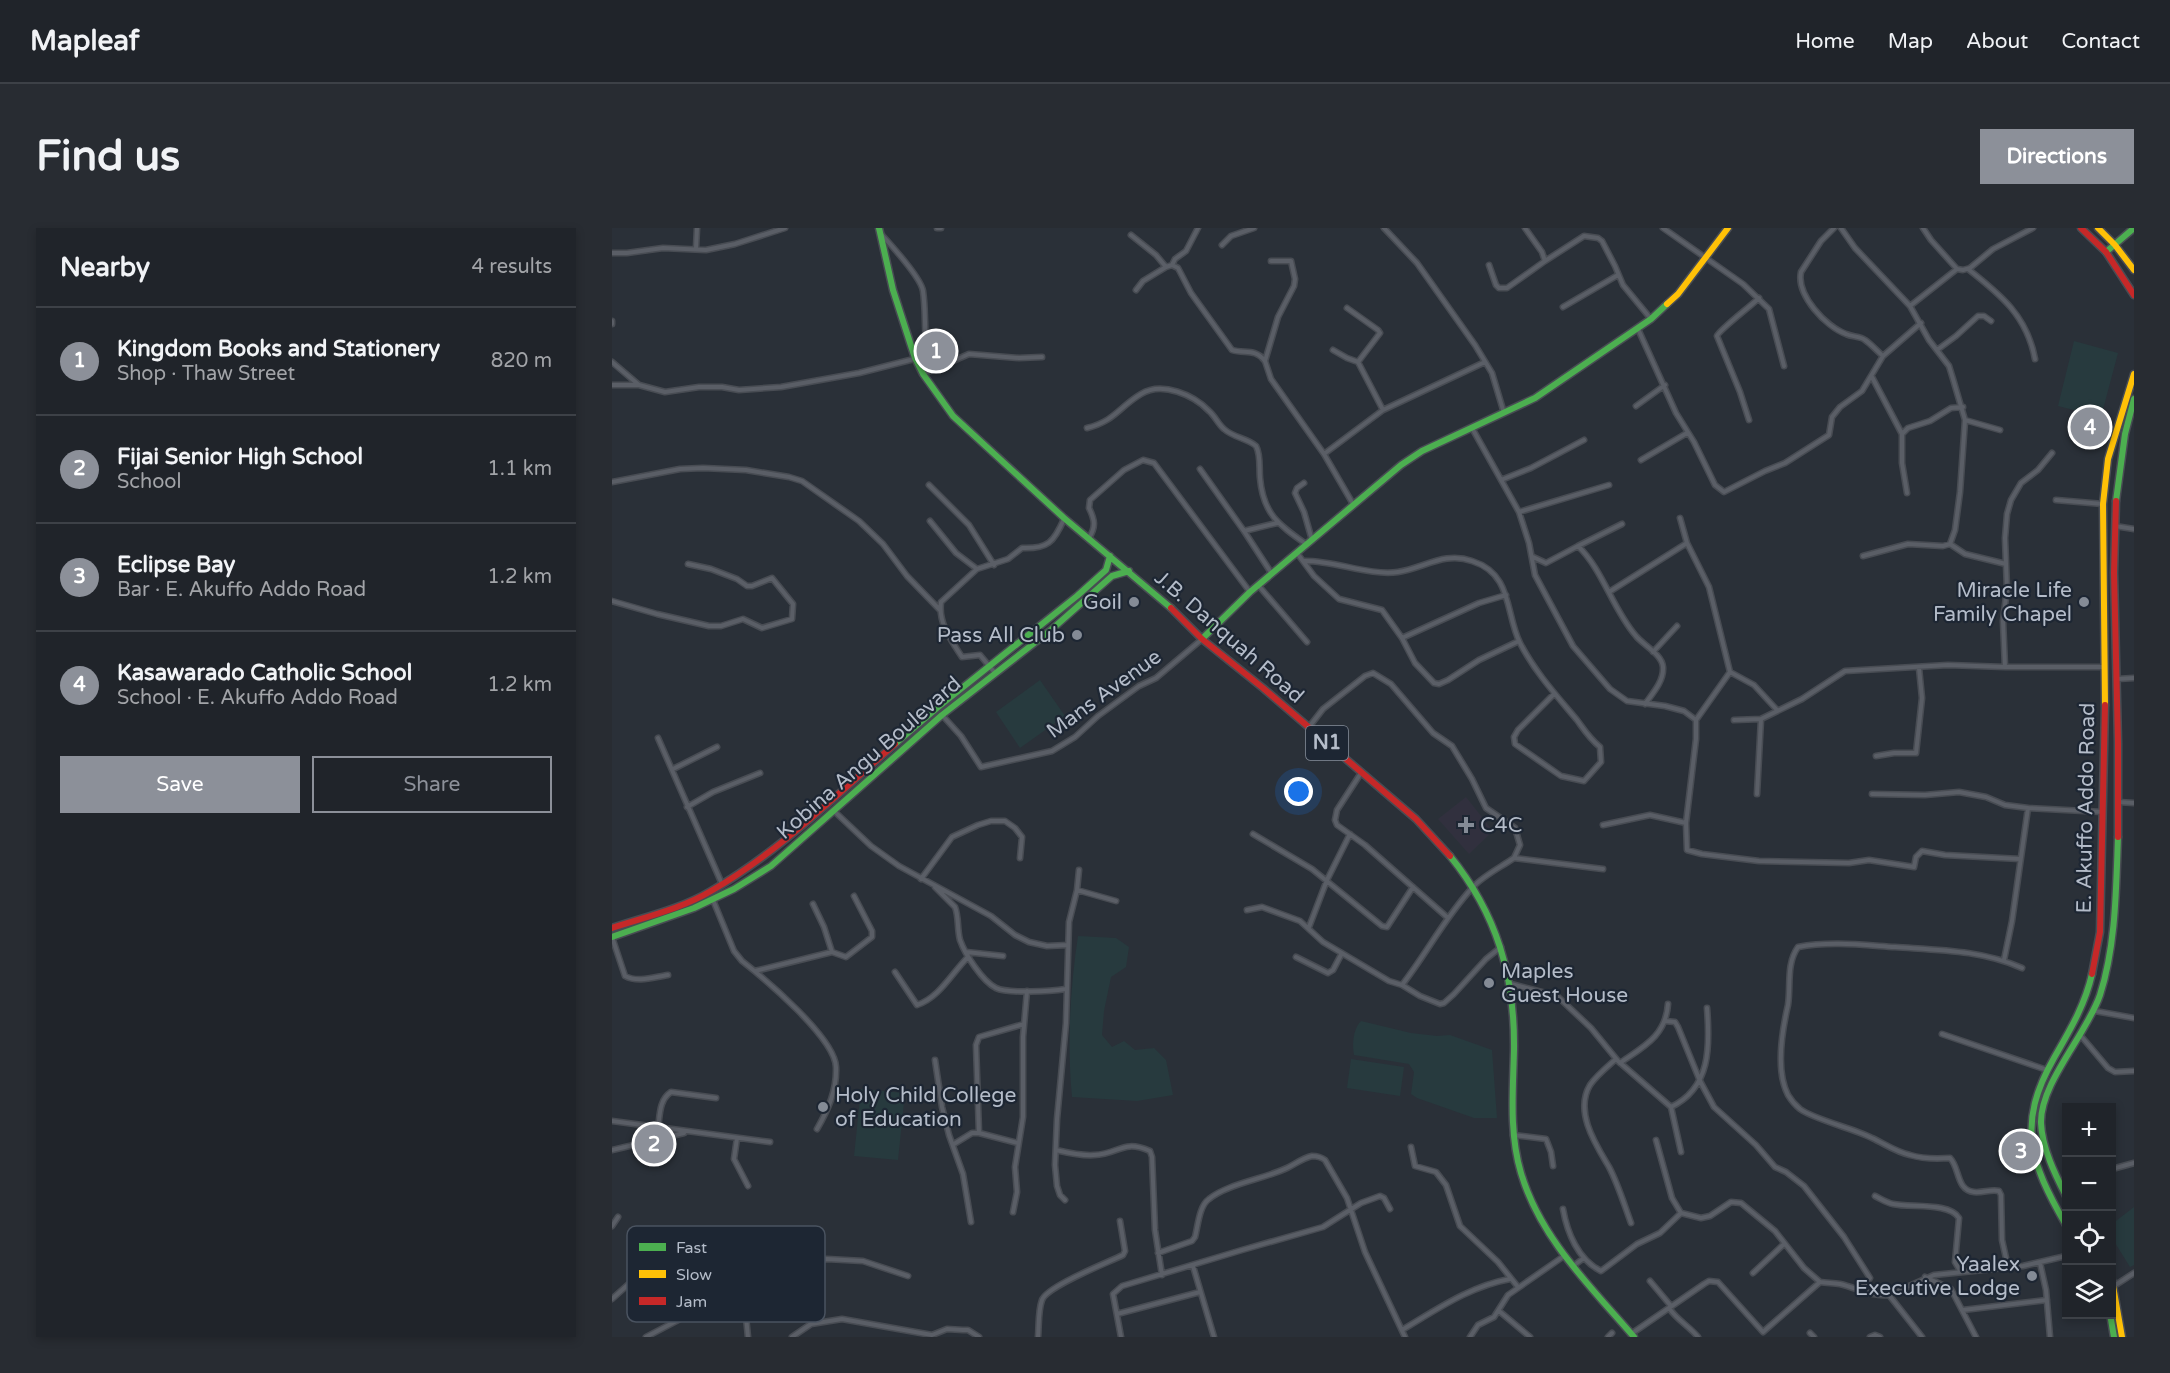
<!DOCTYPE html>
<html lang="en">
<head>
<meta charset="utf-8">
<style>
  body { margin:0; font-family:"Varela Round",sans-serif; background:#282c32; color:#f1f3f6 }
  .controls { position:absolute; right:18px; bottom:18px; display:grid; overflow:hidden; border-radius:0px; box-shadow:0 3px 9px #0003 }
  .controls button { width:54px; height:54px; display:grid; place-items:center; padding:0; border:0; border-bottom:2px solid #3d4147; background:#20242a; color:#f1f3f6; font:30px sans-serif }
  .you { position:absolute; left:687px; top:564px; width:21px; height:21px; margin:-15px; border:4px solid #fff; border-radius:50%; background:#1a73e8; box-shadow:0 0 0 9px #1a73e833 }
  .badge { display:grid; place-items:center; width:39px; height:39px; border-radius:50%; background:#8c9099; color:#fff; font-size:20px; font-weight:700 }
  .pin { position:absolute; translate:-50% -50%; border:3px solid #fff; box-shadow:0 2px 6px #0006 }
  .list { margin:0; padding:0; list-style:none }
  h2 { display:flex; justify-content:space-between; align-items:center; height:78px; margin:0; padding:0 24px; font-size:26px }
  h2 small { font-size:20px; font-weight:400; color:#a2a4a8 }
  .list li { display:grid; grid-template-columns:39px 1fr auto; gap:18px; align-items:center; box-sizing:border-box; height:108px; padding:0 24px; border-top:2px solid #3d4147 }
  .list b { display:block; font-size:22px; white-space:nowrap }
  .list p { margin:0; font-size:20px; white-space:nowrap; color:#a2a4a8 }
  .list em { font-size:20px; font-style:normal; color:#a2a4a8 }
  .actions { display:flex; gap:12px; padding:18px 24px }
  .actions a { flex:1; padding:14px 0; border:2px solid #8c9099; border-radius:0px; text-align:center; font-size:21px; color:#8c9099 }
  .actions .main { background:#8c9099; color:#fff }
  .icon { flex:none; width:33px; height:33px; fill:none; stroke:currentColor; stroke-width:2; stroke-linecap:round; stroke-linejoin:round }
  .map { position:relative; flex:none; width:1522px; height:1109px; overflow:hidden; border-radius:0px }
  header { display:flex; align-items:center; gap:36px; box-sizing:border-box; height:84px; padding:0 30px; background:#20242a; border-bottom:2px solid #3d4147 }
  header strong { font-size:28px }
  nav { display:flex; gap:33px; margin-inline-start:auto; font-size:21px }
  .intro { display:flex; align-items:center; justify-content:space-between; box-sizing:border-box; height:144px; padding:0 36px }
  h1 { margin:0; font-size:42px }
  .button { padding:15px 27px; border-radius:0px; background:#8c9099; color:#fff; font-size:21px; font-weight:700 }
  main { display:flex; gap:36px; padding:0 36px }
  aside { flex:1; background:#20242a; border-radius:0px; box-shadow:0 3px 9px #0003 }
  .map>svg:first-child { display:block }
  .medical { fill:#31303e }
  .green { fill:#273a3e }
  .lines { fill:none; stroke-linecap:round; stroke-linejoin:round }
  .street-casing { stroke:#484c53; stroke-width:7 }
  .fast-casing { stroke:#484c53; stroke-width:9 }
  .slow-casing { stroke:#484c53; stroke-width:9 }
  .jam-casing { stroke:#484c53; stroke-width:9 }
  .street { stroke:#5a5e66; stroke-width:4 }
  .fast { stroke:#4caf50; stroke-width:6 }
  .slow { stroke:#ffc107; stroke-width:6 }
  .jam { stroke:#c62828; stroke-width:6 }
  .poi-dot { fill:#848b96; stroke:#1d2633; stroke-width:2 }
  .labels { text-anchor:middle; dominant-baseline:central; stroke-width:4.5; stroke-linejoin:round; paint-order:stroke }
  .shield { fill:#1d2633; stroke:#878f9c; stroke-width:1.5 }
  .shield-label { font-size:20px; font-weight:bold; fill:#b4bcc9 }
  .poi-label { font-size:21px; fill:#b4bcc9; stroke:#1d2633; text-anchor:end }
  .street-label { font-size:21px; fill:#b4bcc9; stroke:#1d2633 }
  .key { fill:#1d2633; stroke:#4a5360; stroke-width:1.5 }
  .key-label { font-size:16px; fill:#b4bcc9 }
</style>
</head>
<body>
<header>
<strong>Mapleaf</strong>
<nav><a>Home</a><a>Map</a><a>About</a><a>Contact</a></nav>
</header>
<div class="intro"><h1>Find us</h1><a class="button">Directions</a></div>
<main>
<aside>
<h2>Nearby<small>4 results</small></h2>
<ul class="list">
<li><span class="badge">1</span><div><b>Kingdom Books and Stationery</b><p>Shop · Thaw Street</p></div><em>820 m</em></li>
<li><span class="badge">2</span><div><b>Fijai Senior High School</b><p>School</p></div><em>1.1 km</em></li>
<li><span class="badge">3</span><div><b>Eclipse Bay</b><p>Bar · E. Akuffo Addo Road</p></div><em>1.2 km</em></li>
<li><span class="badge">4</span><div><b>Kasawarado Catholic School</b><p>School · E. Akuffo Addo Road</p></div><em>1.2 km</em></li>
</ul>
<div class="actions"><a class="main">Save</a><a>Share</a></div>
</aside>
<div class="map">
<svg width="1522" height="1109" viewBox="0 0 1522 1109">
  <rect width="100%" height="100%" fill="#2a3038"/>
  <path class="medical" d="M854,569L881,603L857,626L826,591Z"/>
  <path class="green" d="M1462,113L1506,125L1489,189L1446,178Z
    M428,452L453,488L408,520L384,484Z
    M466,708L504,710L517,719L514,739L499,749L492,783L490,807L500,819L512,813L523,822L542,820L554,832L561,867L525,873L460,869C455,816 458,761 466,708Z
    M749,793L799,805L825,808L838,807L880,822L885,890H862L805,870L799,866L802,844L797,836L742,827C740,817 741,801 749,793Z
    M739,831L792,839L788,868L735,860Z
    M249,861L293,865L286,932L242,928Z
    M1522,979V1037L1518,1039L1500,1010V996Z"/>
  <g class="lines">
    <defs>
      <path id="street" d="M325,0H329
        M772,0L805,35L863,117L880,145L892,185
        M913,0L930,24L933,33L972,8L986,10L990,13L1003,38L1011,57L1039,91
        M1051,0L1131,56L1157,81L1172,138
        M1222,0L1209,13L1189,44C1184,67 1214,99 1234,106C1240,109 1248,108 1253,112C1259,116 1265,123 1271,128
        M1229,0L1243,20L1298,78L1317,112L1337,138L1341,151L1353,192L1348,264L1343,302L1338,316L1331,318L1296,316L1251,328
        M1311,0L1319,12L1345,41
        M270,7C280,18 309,50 311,63C315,90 310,115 320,141
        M519,7L544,27L554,39L560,37L566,40L579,65L620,122C633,126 643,120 653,133
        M610,17L619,8L642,0
        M84,20L85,0
        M0,25H15L51,20L94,22L123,16L173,0
        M659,33H679L683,51L682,58L666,89L653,133L659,151L712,226L741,276
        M560,37L563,31L574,23L586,0
        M877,37L884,57L887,60H895L933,33
        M1345,41L1351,42L1358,40L1381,21L1421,0
        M1356,41C1389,67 1415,88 1423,131
        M524,62L531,53L554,39
        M1298,78L1345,41
        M951,79L1006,47
        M735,80L766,102L768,105L746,134L771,182
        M0,93V96
        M1026,101L1064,185L1082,214L1103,257L1112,264L1153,243L1173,235L1217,207L1220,189L1228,179L1250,163L1271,128L1309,95
        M721,122L735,130L746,134
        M1325,122L1344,108L1366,88H1372L1379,93
        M0,134L27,157L53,164L87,159H110L127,162L169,159L247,145L302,131
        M311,146L357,126L407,130L430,129
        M1260,149L1290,206V235L1295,265
        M0,157H26
        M1024,178L1053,157
        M1137,192L1128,164L1105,108C1107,102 1139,78 1147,70
        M1353,192L1388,202
        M475,200C503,193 507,179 529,166C550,153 582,167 597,183C603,188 606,196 612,201C622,210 635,210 644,218C649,227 647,240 648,250C651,286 667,297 694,316
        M860,200L907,284L917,315L923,347L961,418L998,461L1015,473L1053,478L1072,483L1084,492
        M1290,206L1296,200L1318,193L1339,180L1351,179
        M712,226L771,182L873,134
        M1029,232L1075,205
        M588,241L632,303L665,295
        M889,252L919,240L972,212
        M0,254L68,241L91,240L134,242L177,249L190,253L247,293L271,316L295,348L328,382
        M692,255L685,260L683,265L692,284L700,312
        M317,257L357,297L382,337
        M1444,272L1491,276
        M907,284L997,257
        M1068,290L1075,315L1097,359L1118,444
        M318,293L344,325L365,341
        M1503,298L1522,301
        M632,303L660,346
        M477,310C484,299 483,292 477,280L478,272L512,242L531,232L542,235L638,364
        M1338,316L1353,326L1394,336
        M966,318L1010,296
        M685,325L702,348L727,371L770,382L790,410L803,435L822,455L827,456L836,452L867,432L907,413
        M921,329L934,335L966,318C991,342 1001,382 1024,408C1031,417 1050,426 1051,439C1052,453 1041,465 1033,476
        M691,333C722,332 756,348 786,344C812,340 833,323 860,333C901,346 893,385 908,415C923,444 944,467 965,492C973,503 977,510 988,519L989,534L972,553L949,548L903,516L902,509L906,502L942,466
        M646,357L695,414
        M997,364L1075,315
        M0,373L45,386L97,398H109L131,391L150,400L180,391L181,376L160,350L140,358H135L125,351L99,341L76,336
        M790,410L867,375L894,367
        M1041,424L1065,398
        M1393,439L1391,393L1395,361L1393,310L1395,286L1399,272L1409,255L1426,242L1440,225
        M383,445L368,427L350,429C339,412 326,395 329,374L365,341L396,331L410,320C436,321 442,314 452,291
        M1505,451L1522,450
        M1165,482L1142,457L1118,444L1084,492V511L1074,595L1075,622L1090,626L1147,633L1237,635L1257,632L1302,639L1304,629L1310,623L1333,627L1408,631
        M330,487L349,508L369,539L440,523L463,509L486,488L527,458L544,450L589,412
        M1122,492L1149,491
        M697,499L711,481L753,448L761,445L779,456L821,505L840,518L860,551L874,580L903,600L908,617L902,630
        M46,510L110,656
        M1264,528L1282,525H1304L1310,470L1307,440
        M61,541L105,519
        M749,545L725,582L723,592L725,597L753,617L836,690
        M1145,566L1149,491L1190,471L1233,443L1336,437L1393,439H1492
        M1260,566L1313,567L1347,564L1374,569L1393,577L1416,580L1491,584
        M1506,574L1522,575
        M75,579L101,564L148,545
        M222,583L259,618L287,638L379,688L403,707L417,714L435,718L456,717
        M991,597L1038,587L1074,595
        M641,606L700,641L770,698L775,699L801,659
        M309,651L340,609L366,597L379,593H393L403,600L410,609L408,630
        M323,659L343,679C347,689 345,701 348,712C353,726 370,753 384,760C396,766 440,763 454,761
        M465,662L504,673
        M101,672L122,723L130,733C153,751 223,810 224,839C225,862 216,882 205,901
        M635,682L650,679L688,693L711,714L777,753L790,757L808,768L828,776L832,775L842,766L874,731L889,719
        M697,699L715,652L738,606
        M0,709L13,748C26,755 42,749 56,747
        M220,724L234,729L260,709V703L242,668
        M354,724L391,728
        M684,729L716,745L721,742L730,725
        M1392,732L1400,693L1416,580
        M143,743L220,724L212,699L201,676
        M283,744L305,777C327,770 340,745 356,729
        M899,756L945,768L979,800L1006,833L1059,879L1069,924
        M790,757C815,725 833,689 861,659C871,648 889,639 902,630L991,641
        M1483,783L1522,790
        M1053,793L1063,794L1066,799L1088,853L1102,879L1144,917L1163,939L1174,944L1192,958L1232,1009L1258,1050L1247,1063
        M1330,806L1435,842
        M1469,808L1496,840L1503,844L1522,843
        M1004,831C995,839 984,848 978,857C962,884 984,917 997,939C1006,956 1012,976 1019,995
        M323,832L330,879L337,907L351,946L359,994
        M1008,835C1031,819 1054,808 1056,776
        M1059,879C1099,860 1098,818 1095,780
        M0,893L158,914
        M46,900C48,887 47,872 59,864L104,870
        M367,905L364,817L367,809L412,796
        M901,907L934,911L939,924L941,938
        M125,910L122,931L136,958
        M1044,912L1060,970L1069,985L1089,990L1098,988L1119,974L1129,975L1163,1003L1192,1040L1208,1054
        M342,916L360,905H367L406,915
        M799,919L803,938L824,944L834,957L848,998L886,1034L906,1059
        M0,922L72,905
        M444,922C457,925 469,928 482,927C508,926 510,911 538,923L540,929L543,1002L550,1047
        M1500,941L1522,935
        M1263,968C1269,971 1275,975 1281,976C1299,980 1337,974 1347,990L1343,1034L1349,1044
        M453,972L448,967L445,958L443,937L445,891L454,795L457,694L465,662L467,642
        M951,981C955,1004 966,1032 989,1043L1025,1016L1048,1005L1069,985
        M401,984L405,964L403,939L411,889V809L415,763
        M0,998L6,989
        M546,1025L580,1013L583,1009C586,998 587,978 597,971C615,956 652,951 675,940C683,936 691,930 700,928C706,928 709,929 713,932L735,970L753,1024L793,1109
        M1428,1035L1434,1062L1438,1109
        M581,1038L602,1109
        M961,1038L972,1030
        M1396,1039L1390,1012L1389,967L1387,963C1379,961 1371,965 1362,964C1344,962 1348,940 1338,930C1324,931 1311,931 1298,927C1284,924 1273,916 1260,910C1241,900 1203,892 1188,881C1183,877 1179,872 1176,867C1163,842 1170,803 1176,777C1179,757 1174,736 1186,719C1218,713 1251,717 1283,719C1326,722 1370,722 1410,740
        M1141,1045L1172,1016
        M1313,1049L1339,1061L1364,1109
        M1038,1053L1059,1078
        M1502,1058L1522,1045
        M1277,1067L1310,1109
        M0,1071L29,1045L84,1019L96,1021L105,1029L122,1068L133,1079
        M1057,1080C1065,1092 1077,1098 1086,1109
        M1351,1082L1435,1072
        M887,1083L918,1109
        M505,1086L588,1064
        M790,1102C824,1082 858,1058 898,1051
        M1151,1104L1208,1054C1215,1055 1221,1055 1228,1056C1245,1060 1259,1069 1277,1067L1322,1047L1411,1038L1454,1028
        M1198,1105L1202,1109
        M1019,1106L1092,1056L1097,1053L1106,1054L1151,1104
        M34,1109L72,1089
        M136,1109L133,1079L204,1033L215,1031L251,1033L296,1048
        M180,1109L199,1096L230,1091L320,1107L335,1101L351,1102H356L367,1109
        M426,1109C427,1098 426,1083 430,1072C435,1058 495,1035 511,1027L513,1023L508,993
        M509,1109L501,1066L510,1058L630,1022L711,999L749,975L768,968L772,970L778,981
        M858,1109L866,1097L882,1089L896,1067L952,1028
        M996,1109L1000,1105
        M1258,1109L1263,1107L1268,1109"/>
      <path id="fast" d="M267,0L281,62L303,130L311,146L341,188L452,290L559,380
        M1494,24L1522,0
        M1504,273L1513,206L1522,171
        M590,411L638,364L789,237L810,223L923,170L1039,91L1055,76
        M283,516L325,480L465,368L494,342L498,328
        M838,628C885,686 903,748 902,822C901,863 897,905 909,945C928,1010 979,1059 1022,1109
        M0,709L82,680L122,661L159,638L330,487L439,402L500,348L517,343
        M1454,968C1443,946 1430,920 1429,895C1428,855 1475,806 1488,767C1504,717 1504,661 1506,609
        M1454,997C1418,934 1404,897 1442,830C1458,802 1473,777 1480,746
        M1498,1086L1502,1109"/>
      <path id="slow" d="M1486,0L1503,17L1522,42
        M1055,76L1066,66L1116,0
        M1493,477L1491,276L1496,231L1522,146
        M1500,1052L1510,1109"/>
      <path id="jam" d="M1469,0L1494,24L1522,67
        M1504,273L1502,345L1506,515V609
        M559,380L590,411L651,460L804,591L838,628
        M0,700C33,689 69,681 99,663C167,624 224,567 283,516
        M1480,746L1488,704L1493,477"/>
    </defs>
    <use href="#street" class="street-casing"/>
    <use href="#fast" class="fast-casing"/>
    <use href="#slow" class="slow-casing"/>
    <use href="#jam" class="jam-casing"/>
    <use href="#street" class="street"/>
    <use href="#fast" class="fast"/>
    <use href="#slow" class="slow"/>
    <use href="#jam" class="jam"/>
  </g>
  <g class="poi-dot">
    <circle cx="522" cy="374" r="6"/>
    <circle cx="1472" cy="374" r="6"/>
    <circle cx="465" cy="407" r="6"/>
    <path d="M851 588h6v6h6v6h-6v6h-6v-6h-6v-6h6z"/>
    <circle cx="877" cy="755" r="6"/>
    <circle cx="211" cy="879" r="6"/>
    <circle cx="1420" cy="1048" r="6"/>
  </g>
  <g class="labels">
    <rect class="shield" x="694" y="498" width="42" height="34" rx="4.5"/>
    <g class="shield-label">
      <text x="715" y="515">N1</text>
    </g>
    <g class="poi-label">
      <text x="1460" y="362">Miracle Life<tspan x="1460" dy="24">Family Chapel</tspan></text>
      <text x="510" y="374">Goil</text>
      <text x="453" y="407">Pass All Club</text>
      <text x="868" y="597" text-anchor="start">C4C</text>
      <text x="889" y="743" text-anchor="start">Maples<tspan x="889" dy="24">Guest House</tspan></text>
      <text x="223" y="867" text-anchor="start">Holy Child College<tspan x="223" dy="24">of Education</tspan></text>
      <text x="1408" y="1036">Yaalex<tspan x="1408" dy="24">Executive Lodge</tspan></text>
    </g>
    <g class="street-label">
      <text transform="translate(617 409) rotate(41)">J.B. Danquah Road</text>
      <text transform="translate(492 466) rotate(-36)">Mans Avenue</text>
      <text transform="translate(257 530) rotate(-41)">Kobina Angu Boulevard</text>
      <text transform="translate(1474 580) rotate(-89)">E. Akuffo Addo Road</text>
    </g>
  </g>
  <rect x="15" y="998" width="198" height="96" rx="9" class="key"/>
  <rect x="27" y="1015" width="27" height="8" fill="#4caf50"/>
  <rect x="27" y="1042" width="27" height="8" fill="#ffc107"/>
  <rect x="27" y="1069" width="27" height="8" fill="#c62828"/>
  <g class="key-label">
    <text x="64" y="1025">Fast</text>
    <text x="64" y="1052">Slow</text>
    <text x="64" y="1079">Jam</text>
  </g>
</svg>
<div class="controls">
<button>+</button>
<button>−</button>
<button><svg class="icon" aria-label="locate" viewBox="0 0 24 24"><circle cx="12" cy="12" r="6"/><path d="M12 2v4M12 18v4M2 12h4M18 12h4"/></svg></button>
<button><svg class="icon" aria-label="layers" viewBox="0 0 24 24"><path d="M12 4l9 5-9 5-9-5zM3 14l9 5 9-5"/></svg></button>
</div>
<div class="you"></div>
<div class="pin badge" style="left:324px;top:123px">1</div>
<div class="pin badge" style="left:42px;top:916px">2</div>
<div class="pin badge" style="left:1409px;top:923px">3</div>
<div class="pin badge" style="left:1478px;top:199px">4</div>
</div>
</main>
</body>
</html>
